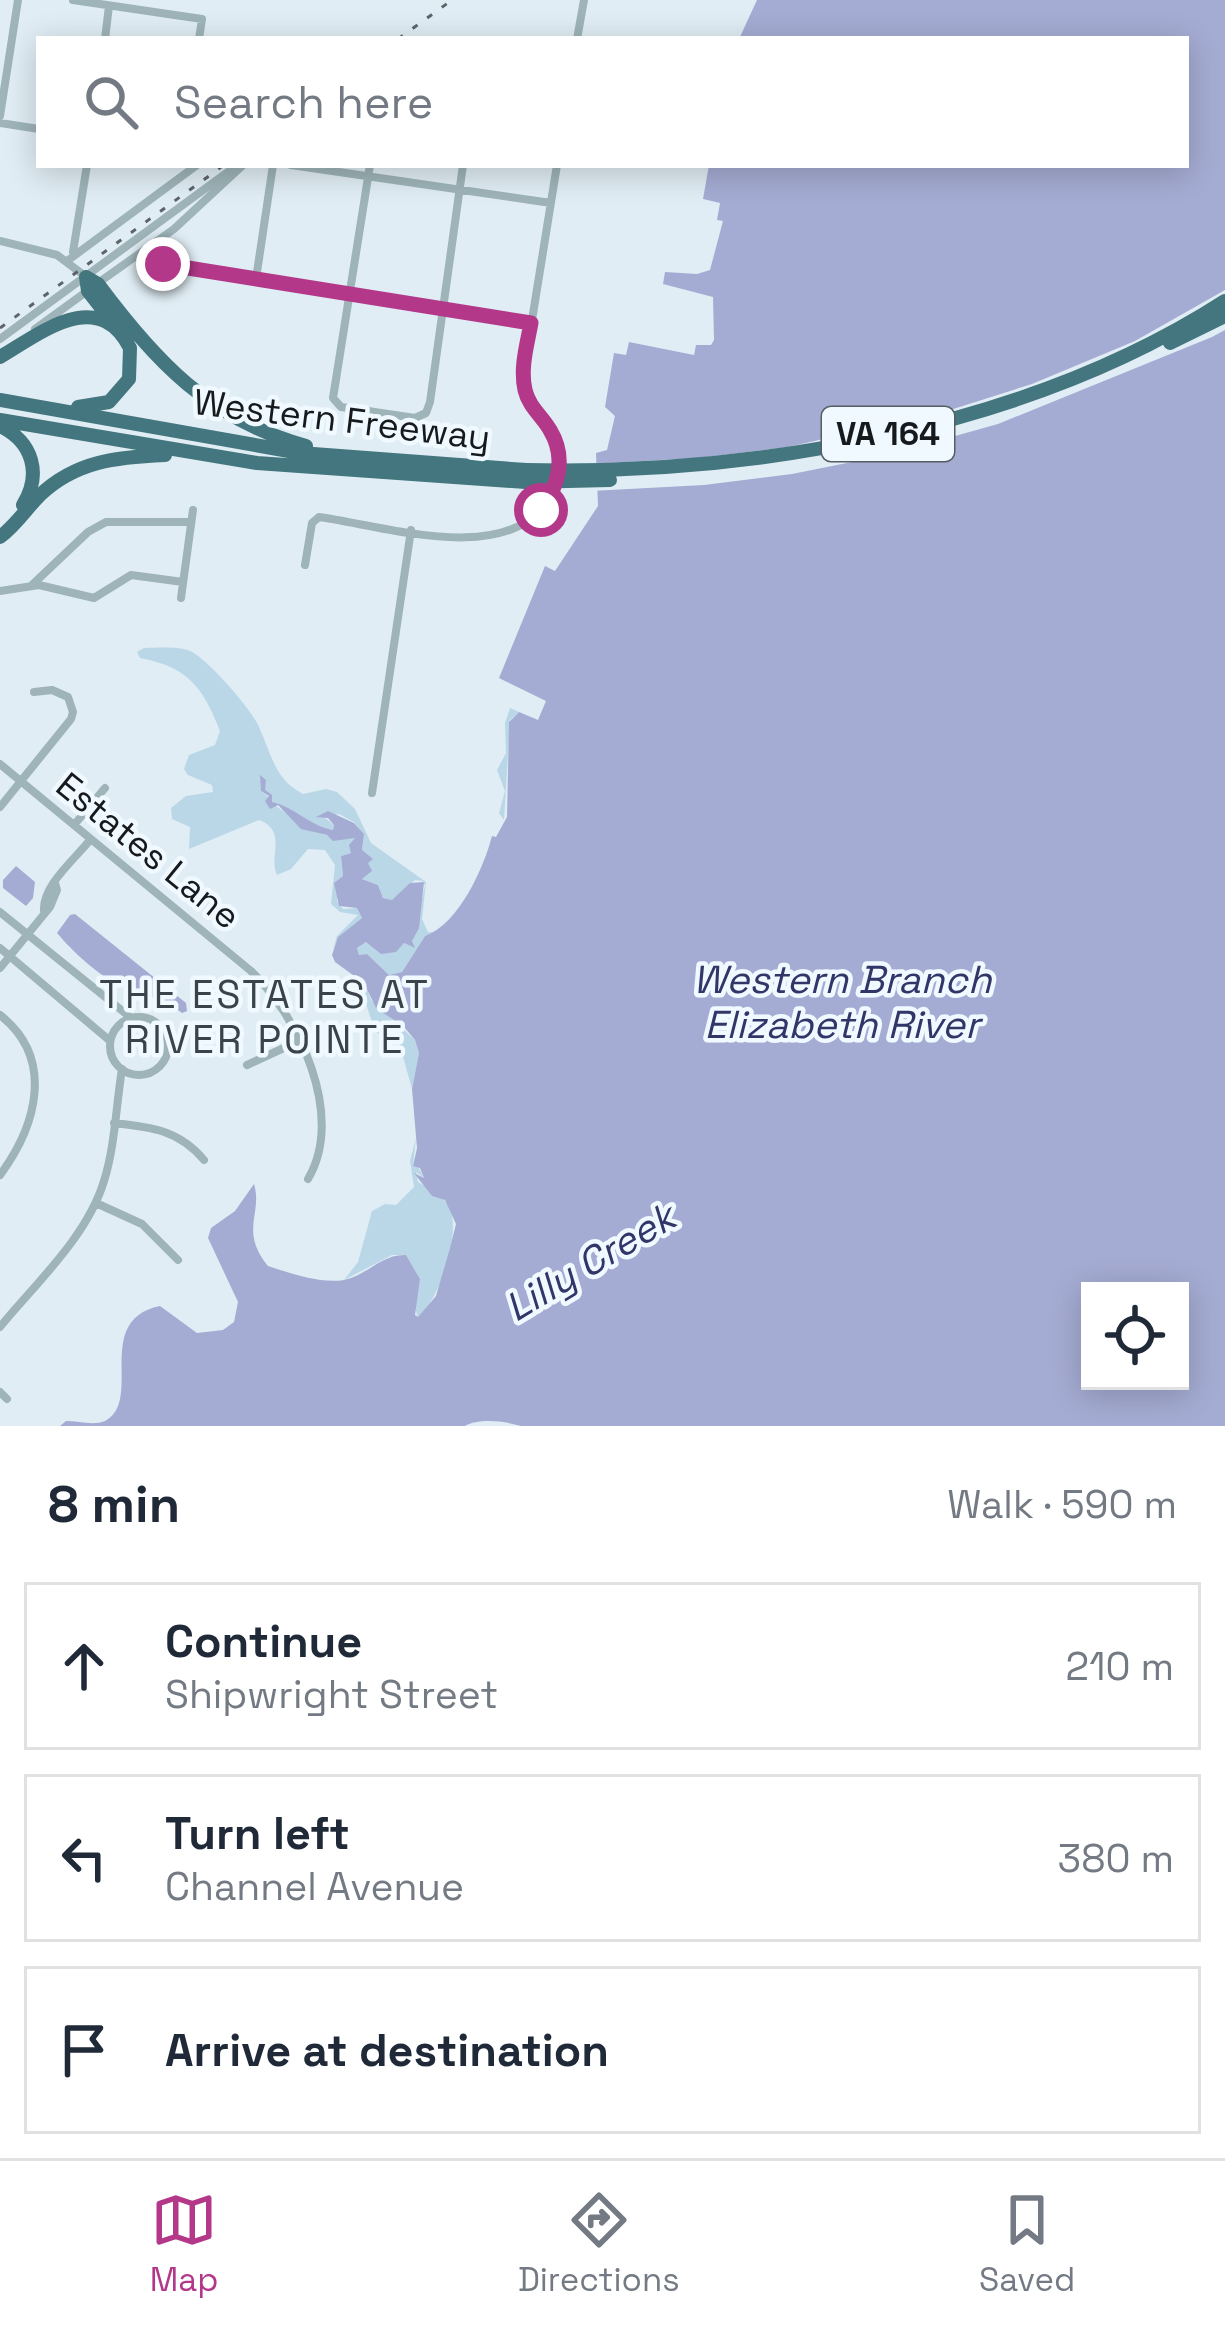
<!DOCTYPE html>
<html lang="en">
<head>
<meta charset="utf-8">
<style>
  body { margin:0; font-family:"Space Grotesk",sans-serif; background:#f2f2f3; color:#1f2937 }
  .controls { position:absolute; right:36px; bottom:36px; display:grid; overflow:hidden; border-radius:0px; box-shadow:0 6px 30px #0003 }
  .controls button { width:108px; height:108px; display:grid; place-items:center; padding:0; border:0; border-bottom:3px solid #e0e1e3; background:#fff; color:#1f2937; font:60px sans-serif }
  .stop { position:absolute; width:36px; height:36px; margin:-27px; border:9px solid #b33889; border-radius:50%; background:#fff }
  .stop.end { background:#b33889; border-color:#fff; box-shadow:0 3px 12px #0008 }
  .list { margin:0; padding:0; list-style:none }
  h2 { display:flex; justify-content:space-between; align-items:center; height:156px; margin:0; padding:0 48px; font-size:51px }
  h2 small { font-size:39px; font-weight:400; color:#747a83 }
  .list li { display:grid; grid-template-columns:78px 1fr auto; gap:36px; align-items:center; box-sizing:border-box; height:168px; margin:0 24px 24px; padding:0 24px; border:3px solid #e0e1e3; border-radius:0px }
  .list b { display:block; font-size:45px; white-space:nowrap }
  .list p { margin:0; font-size:39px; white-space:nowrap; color:#747a83 }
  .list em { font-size:39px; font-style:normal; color:#747a83 }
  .icon { flex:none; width:66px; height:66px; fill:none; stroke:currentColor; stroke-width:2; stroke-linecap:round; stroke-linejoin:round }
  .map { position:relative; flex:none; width:1225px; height:1426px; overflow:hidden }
  .search { position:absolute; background:#fff; box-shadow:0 6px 30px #0003; left:36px; right:36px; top:36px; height:132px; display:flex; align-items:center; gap:30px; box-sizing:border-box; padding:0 42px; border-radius:0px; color:#747a83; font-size:45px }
  .sheet { height:732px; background:#fff }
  nav { display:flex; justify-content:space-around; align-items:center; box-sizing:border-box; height:168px; border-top:3px solid #e0e1e3; background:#fff; font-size:33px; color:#747a83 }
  nav a { display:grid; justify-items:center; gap:6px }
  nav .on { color:#b33889 }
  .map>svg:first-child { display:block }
  .green { fill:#bad7e7 }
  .water { fill:#a5acd3; fill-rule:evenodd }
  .pier { fill:#e0edf4 }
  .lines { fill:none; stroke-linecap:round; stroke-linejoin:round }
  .minor { stroke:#9eb4b8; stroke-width:8 }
  .highway { stroke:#43767e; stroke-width:14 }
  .rail { stroke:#5d6469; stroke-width:3; stroke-dasharray:6 12; stroke-linecap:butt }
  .highway-bridge { stroke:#43767e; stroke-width:14 }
  .route { stroke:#b33889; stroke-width:15 }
  .labels { text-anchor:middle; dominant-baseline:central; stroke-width:9; stroke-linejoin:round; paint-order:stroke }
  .shield { fill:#eff9ff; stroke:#575d61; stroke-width:3 }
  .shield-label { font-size:33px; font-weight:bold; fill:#161a1d }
  .street-label { font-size:36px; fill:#161a1d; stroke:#eff9ff }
  .water-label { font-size:39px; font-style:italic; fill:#313668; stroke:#eff9ff }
  .neighbourhood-label { font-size:39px; letter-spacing:3px; fill:#394349; stroke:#eff9ff }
</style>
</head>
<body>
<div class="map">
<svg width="1225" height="1426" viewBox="0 0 1225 1426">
  <rect width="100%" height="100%" fill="#e0edf4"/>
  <path class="green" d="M144,648C158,648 177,646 190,651C207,658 252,710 259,727C272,755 274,779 303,794L326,789L337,792L355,809L371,843L426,882L422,919L428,932H436L425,936L402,972L389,975L367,954L359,955L357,948L366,942L373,944L377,951L404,943L414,947L412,941C418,923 420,905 425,886L423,881L415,880L392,900L383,898L378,885L362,879L371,871L362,850L364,835L354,822L339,814L324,817L334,825L333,830C310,826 292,806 271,802L272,798L264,790L266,780L261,777V791L270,798L265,801C282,806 293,822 306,828C323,837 339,836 355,838L351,853L341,856L343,876L337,881V901L343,909L357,908L362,918L339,936L333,950L337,936L358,915L340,912L331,904L335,865L325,850L308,849L291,869L277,875C268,856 288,831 259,820L189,849L190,827L172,819L171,808L186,796L213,792L212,785L188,775L184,769L189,755L215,745L220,731C203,687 188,667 140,658L137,652Z
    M510,708L519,712L510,720L504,820L499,813L505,791L497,770L506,753L505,723Z
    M359,981L365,983L371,1000L415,1040L419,1053L412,1089L399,1042L375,1032Z
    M416,1138L413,1165L418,1166L424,1178L416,1172L418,1182C428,1188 442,1195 448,1205C463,1231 441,1296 418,1318L414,1304L420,1279L406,1255H392L344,1280L358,1262L372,1211L385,1204L396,1205L414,1187L410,1161Z"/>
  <path class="water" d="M757,0H1225V1426H521C505,1421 478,1418 465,1426H60L66,1421C78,1421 94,1426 105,1421C144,1401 92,1320 160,1306L197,1333L223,1330L234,1322L238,1302L208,1238L211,1228L235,1211L254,1184C263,1214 239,1230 268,1266C290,1273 321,1284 344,1280C368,1275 381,1254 406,1255L420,1279L415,1315L418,1317L436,1296L450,1248L456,1224L445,1200L432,1196L414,1173L424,1178L420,1168L413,1166L417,1148L412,1089L419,1053L415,1040L404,1027L376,1008L364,983L335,962L332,955L338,937L362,918L357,908L339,906L334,883L343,876L341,856L351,853L349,845L355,838L333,841L327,835L301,829L278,805L270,809L265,801L269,796L261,791L260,775L266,780L265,790L272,795V802C293,806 310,826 333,830L334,825L328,818L316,817L328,811L354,823L364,834L362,850L373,859L368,863L372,871L362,879L378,885L383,898L392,900L410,883L424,882L419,928L412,941L415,948L404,943L396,952L381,954L366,942L357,948L359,955L367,954L389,975L402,972L425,936C459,924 484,867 492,836L496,837L507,817L509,722L519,712L538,720L546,701L499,678L545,566L555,571L598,506L596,453L607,450L615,416L605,407L614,353L626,355L629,342L694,355L696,345H711L714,340L713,297L663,284L665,272L697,274L710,270L723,221L717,220L720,203L703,199L709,165H1186V39H739ZM1090,1291H1180V1381H1090Z
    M16,866L35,882L33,898L26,906L3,888V880Z
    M75,914L186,1003L187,1011L182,1013C159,995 142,997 119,985C97,974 73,952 57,933L70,915Z"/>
  <path class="pier" d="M1225,290V330L1212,337L998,424L887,455L792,474L704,485L591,491L589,464L697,458L788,447L947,411L1032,384L1135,341Z"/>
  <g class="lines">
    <path class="minor" d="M73,0L202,19L199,39
      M105,39L109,6
      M577,39L584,0
      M0,116L18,0
      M0,123L39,129
      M291,165L551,203
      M370,165L333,398L341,407L415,418L426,413L430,402L463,165
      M0,241L57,255L85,276
      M73,252L87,165
      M67,261L197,165
      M163,264L531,323
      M256,279L273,165
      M98,283L174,229L243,165
      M35,329L86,292
      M0,339L236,166
      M305,565L312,523L319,517C384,526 503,565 546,503C555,490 561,475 559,459C557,426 526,410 523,376L557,165
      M32,585L88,532L106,522H191
      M0,591L39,585L94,598L131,575L183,582
      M181,598L193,510
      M0,764L251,971C298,1016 346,1115 308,1179
      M372,793L411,530
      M0,807L71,719L73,712L68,697L52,690L34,692
      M74,825L105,788
      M44,911C42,886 74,860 90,840
      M0,912L130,1017
      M0,948L109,1040
      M0,968L50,907L57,890L55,883
      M0,1015C55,1058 37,1125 0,1175
      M110 1046a29 29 0 1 1 58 0a29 29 0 1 1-58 0Z
      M247,1065L301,1040
      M114,1123C151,1127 179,1130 204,1160
      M96,1203L142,1224L178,1260
      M0,1327C36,1283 87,1237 104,1181C115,1146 116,1106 122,1069
      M0,1392L7,1399"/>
    <path class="highway" d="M86,277L98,284C156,362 209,419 306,446
      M86,277L88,291L113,323
      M0,357C41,333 98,286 130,348L129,379L109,402L78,407
      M0,400L300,453L526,470
      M0,420L257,463L526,482
      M0,426C33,442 42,474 23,505
      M0,537C16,525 26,509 40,495C76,461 117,457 165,455"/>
    <path class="rail" d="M398,39L452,0
      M0,328L224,165"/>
    <path class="highway-bridge" d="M1170,343L1225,316
      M526,470C757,475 1028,428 1225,301
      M526,482L610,480"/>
  </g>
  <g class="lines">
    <path class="route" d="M163,264L531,323C527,345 520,368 525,390C529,407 542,416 550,430C567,458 558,486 541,510"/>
  </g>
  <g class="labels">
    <rect class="shield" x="822" y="407" width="132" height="54" rx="9"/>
    <g class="shield-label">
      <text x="888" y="434">VA 164</text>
    </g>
    <g class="street-label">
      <text transform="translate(342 420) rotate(7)">Western Freeway</text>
      <text transform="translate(148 851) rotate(39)">Estates Lane</text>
    </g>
    <g class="water-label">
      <text x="842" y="979">Western Branch<tspan x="842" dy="45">Elizabeth River</tspan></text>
      <text transform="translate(590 1262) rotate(-31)">Lilly Creek</text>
    </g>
    <g class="neighbourhood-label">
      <text x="265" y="994">THE ESTATES AT<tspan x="265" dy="45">RIVER POINTE</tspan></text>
    </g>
  </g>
</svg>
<div class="controls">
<button><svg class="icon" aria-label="locate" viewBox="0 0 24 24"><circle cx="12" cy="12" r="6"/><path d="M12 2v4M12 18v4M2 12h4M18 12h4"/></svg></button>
</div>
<div class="stop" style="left:541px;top:510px"></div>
<div class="stop end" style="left:163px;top:264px"></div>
<div class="search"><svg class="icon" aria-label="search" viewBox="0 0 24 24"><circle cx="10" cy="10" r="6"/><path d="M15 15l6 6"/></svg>Search here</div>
</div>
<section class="sheet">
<h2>8 min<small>Walk · 590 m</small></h2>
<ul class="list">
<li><svg class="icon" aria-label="ahead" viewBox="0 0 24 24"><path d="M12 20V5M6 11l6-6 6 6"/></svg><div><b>Continue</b><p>Shipwright Street</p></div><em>210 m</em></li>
<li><svg class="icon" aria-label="left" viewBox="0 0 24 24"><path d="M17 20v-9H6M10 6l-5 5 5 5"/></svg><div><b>Turn left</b><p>Channel Avenue</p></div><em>380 m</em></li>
<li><svg class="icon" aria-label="arrive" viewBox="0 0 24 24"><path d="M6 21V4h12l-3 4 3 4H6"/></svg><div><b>Arrive at destination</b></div></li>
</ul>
</section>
<nav>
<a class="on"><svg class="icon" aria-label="map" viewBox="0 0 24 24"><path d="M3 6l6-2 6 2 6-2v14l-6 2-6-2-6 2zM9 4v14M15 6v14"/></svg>Map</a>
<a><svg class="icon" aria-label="directions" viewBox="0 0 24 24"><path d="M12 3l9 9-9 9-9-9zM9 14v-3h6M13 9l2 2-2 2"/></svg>Directions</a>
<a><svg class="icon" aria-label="saved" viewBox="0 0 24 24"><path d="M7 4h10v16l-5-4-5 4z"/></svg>Saved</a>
</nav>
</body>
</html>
